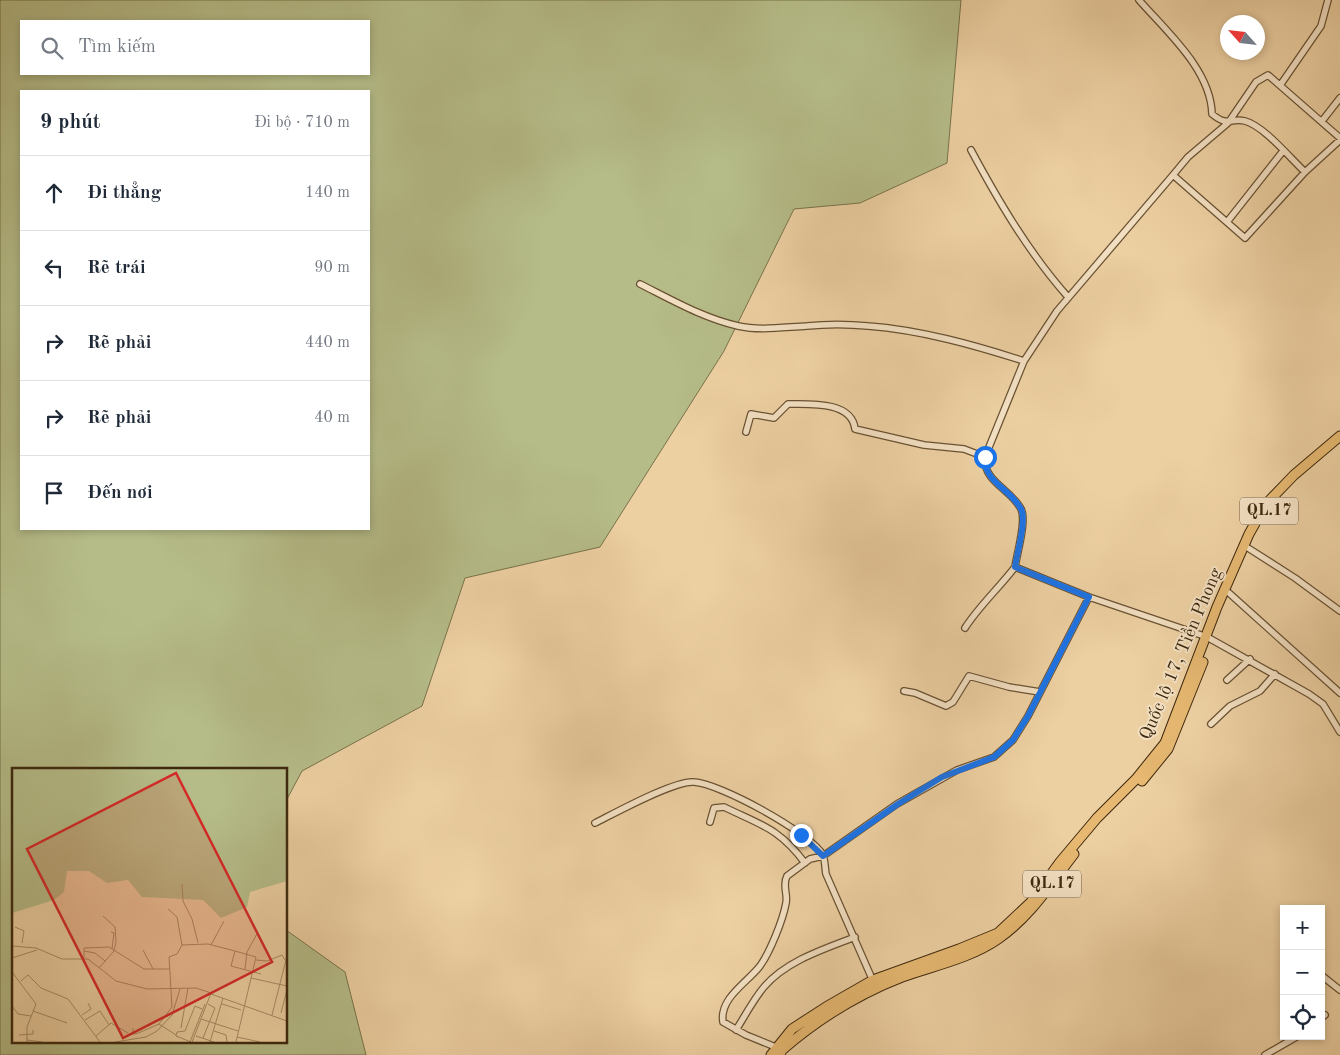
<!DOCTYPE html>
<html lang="vi">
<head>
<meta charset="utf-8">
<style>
  body { margin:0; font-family:"Old Standard TT",serif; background:#f2f2f3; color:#1f2937 }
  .controls { position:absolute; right:15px; bottom:15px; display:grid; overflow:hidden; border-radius:0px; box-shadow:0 2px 8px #0003 }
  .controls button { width:45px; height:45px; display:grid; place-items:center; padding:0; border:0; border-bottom:1px solid #e0e1e3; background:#fff; color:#1f2937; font:25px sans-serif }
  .compass { position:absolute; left:1220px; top:15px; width:45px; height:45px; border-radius:50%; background:#fff; box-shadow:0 2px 8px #0003; rotate:297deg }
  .stop { position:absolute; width:15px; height:15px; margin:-11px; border:4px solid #1a73e8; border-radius:50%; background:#fff }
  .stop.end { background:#1a73e8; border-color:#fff; box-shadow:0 1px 5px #0008 }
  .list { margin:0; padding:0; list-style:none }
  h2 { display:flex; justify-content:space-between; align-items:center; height:65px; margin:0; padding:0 20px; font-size:21px }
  h2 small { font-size:16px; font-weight:400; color:#747a83 }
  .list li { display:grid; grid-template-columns:32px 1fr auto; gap:15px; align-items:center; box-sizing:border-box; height:75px; padding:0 20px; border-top:1px solid #e0e1e3 }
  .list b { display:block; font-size:19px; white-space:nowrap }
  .list em { font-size:16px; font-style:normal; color:#747a83 }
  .icon { flex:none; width:28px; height:28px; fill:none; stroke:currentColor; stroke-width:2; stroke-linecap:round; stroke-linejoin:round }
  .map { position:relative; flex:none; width:1340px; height:1055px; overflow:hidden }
  .search { position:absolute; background:#fff; box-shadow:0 2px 8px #0003; left:20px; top:20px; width:350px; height:55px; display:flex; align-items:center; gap:12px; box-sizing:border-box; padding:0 18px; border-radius:0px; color:#747a83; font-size:19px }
  .panel { position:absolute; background:#fff; box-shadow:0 2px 8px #0003; left:20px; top:90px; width:350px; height:440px; border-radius:0px }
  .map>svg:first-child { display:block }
  .green { fill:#b5bc88; stroke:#79724b; fill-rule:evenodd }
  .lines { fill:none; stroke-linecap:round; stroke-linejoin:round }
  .minor-casing { stroke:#695233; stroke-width:8 }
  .highway-casing { stroke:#3d280e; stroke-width:11 }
  .minor { stroke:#f3e0c3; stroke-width:5.5 }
  .highway { stroke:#e6b871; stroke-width:9 }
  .route { stroke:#1a73e8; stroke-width:6 }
  .labels { text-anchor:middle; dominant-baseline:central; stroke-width:4; stroke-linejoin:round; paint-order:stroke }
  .shield { fill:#f3e0c3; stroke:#745f44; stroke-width:1 }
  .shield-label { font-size:16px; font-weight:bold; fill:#3d280e }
  .street-label { font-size:18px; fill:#3d280e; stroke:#f3e0c3 }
  .inset-road { fill:none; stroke:#a78d67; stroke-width:1 }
  .view { fill:#d62828; fill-opacity:0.15; stroke:#d62828; stroke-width:2.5 }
  .inset-edge { fill:none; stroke:#3d280e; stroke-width:2.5 }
</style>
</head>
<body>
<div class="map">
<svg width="1340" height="1055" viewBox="0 0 1340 1055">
  <rect width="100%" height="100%" fill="#edd0a2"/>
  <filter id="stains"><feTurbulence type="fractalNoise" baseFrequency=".004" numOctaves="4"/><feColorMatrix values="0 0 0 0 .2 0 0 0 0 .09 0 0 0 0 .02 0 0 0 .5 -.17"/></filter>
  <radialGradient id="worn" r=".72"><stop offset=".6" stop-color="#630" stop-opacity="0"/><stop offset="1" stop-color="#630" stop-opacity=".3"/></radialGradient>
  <path class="green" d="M0,0H961L947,163L860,203L794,209L724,351L600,547L465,578L422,706L302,771L286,801V769H14V1041H286V930L345,972L366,1055H0ZM21,21H369V74H21ZM21,91H369V529H21Z"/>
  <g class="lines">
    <defs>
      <path id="minor" d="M1139,0C1167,32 1211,70 1212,114C1229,128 1230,117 1245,121C1264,126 1290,158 1305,172
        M1281,84L1321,26L1328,0
        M1322,121L1340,98
        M1340,140L1305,172L1245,238L1173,175L1057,311L1024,361L985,457C983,482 1011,489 1021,509C1027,520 1017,553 1015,567L1089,597L1207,637L1309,694L1323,704L1340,732
        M971,150C999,202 1029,253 1068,297
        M1173,175L1188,157L1228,123L1256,82L1268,75L1340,138
        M1227,222L1283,151
        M640,284C672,300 703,318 738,326C760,331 785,327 807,326C826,324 848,324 868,326C921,330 974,345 1024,361
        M746,432L751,414L774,418L788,404C810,404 852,401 855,429L924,445L964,449L985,457
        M1248,548L1295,578L1340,611
        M1229,593L1340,693
        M965,628C979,606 999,588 1015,567
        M1227,680L1250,659
        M904,691L915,693L946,706L953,702L969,676L1009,687L1040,692
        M1211,724L1230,706L1260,691L1275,674
        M710,822L714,808L724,807C761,825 779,828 805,863
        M595,823C615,813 675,780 694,782C719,783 811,833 823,855C825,860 825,869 826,874L873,981
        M1321,975L1340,990
        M1321,1018L1325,1015
        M736,1030C745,1016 753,1000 764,987C786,961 824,949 855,937
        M778,1048L746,1035L723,1022C719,998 748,982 760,966C770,952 783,920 786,903C788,894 782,885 787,876L810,859L823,856L897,804L957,770L994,757L1013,740L1028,716L1089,597
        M1265,1055L1298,1036"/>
      <path id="highway" d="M1142,781L1168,749L1203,662
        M771,1055L792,1029L826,1007L873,980L959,949L998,933L1031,902L1060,862L1097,818L1136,779L1165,743L1217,607L1249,534L1266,504L1294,475L1340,436
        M780,1055L782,1050C818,1019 858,994 902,977C933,966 971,958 998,939C1030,917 1050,885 1074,854"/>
    </defs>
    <use href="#minor" class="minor-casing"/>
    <use href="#highway" class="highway-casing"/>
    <use href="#minor" class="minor"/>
    <use href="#highway" class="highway"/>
  </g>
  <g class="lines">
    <path class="route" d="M801,835L823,856L898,804L942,777L994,757L1013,740L1028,716L1089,597L1015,567C1017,553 1027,520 1021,509C1011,489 983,482 985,457"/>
  </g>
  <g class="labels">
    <g class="shield">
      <rect x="1240" y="497.5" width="58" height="27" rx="4"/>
      <rect x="1023" y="870.5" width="58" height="27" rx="4"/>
    </g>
    <g class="shield-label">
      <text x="1269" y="511">QL.17</text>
      <text x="1052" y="884">QL.17</text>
    </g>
    <g class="street-label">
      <text transform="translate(1181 654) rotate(-67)">Quốc lộ 17, Tiền Phong</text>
    </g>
  </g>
  <g transform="translate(12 768)">
    <rect width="275" height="275" fill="#edd0a2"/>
    <path d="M0,1H275V113L238,124L235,139L209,150L191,132L130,129L116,112L95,115L77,103H55L52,124L42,132L0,145Z" fill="#b5bc88"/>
    <path class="inset-road" d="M170,116L171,133L180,151L186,175M3,159L12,163L10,175M99,164L102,165L100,181M170,177L196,176L223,183L219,198L249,206M199,177L212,153M0,178L24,180L50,191H76L104,213L135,221L184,220L199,225L180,274M131,182L141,201M72,183L83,185L93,193M223,183L244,189L224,274M0,190L25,182M72,190V180L97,179L132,201H158M244,192L255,193L270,187L273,192M87,200L102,183L104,174L103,159L91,148M233,201L235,184L246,164M0,204L24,236L15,259V274M239,210L275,218M9,213L16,207L29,220L56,231L88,274M199,226L275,253M210,236L229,242M0,238L6,246L19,248M21,243L55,255M269,245L275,222M70,247L79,241L76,235M260,247L275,188M189,251L226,263M73,252L88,243L97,257M147,256L160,239L157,189L165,186L170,177L165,149L156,141M121,260V266H124L147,256L164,267M169,260L176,220M202,263L214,267L215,274M7,267L21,266V262M84,268L99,255L116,265M184,268L202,274M225,269L248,274M191,270L203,240L196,236M15,272L30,274M103,274L134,269L145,263L160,247L168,221M178,274L193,236M179,274L164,268L165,264L173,263L183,238L190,241M198,274L211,230"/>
    <path class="view" d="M164,5L260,194L111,270L15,81Z"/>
    <rect width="275" height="275" class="inset-edge"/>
  </g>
  <rect width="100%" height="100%" filter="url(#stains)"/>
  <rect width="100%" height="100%" fill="url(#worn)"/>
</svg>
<div class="controls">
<button>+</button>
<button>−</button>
<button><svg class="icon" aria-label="locate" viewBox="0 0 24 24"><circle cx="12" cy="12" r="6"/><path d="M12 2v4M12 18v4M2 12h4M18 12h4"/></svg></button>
</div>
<svg class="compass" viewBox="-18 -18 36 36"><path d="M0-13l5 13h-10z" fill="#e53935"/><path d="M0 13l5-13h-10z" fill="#747a83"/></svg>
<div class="stop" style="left:985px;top:457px"></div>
<div class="stop end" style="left:801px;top:835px"></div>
<div class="search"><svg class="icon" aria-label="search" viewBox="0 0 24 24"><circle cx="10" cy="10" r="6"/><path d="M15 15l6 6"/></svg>Tìm kiếm</div>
<section class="panel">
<h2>9 phút<small>Đi bộ · 710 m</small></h2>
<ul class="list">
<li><svg class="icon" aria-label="ahead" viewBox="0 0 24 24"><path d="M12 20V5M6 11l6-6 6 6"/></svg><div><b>Đi thẳng</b></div><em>140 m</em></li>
<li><svg class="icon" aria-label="left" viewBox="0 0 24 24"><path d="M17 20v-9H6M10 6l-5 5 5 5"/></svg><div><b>Rẽ trái</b></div><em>90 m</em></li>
<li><svg class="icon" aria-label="right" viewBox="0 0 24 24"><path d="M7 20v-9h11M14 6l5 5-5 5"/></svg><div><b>Rẽ phải</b></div><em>440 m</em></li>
<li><svg class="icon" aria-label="right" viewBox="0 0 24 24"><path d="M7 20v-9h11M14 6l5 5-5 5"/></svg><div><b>Rẽ phải</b></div><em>40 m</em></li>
<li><svg class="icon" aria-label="arrive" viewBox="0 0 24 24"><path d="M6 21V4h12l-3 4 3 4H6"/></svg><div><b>Đến nơi</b></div></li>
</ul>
</section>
</div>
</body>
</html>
